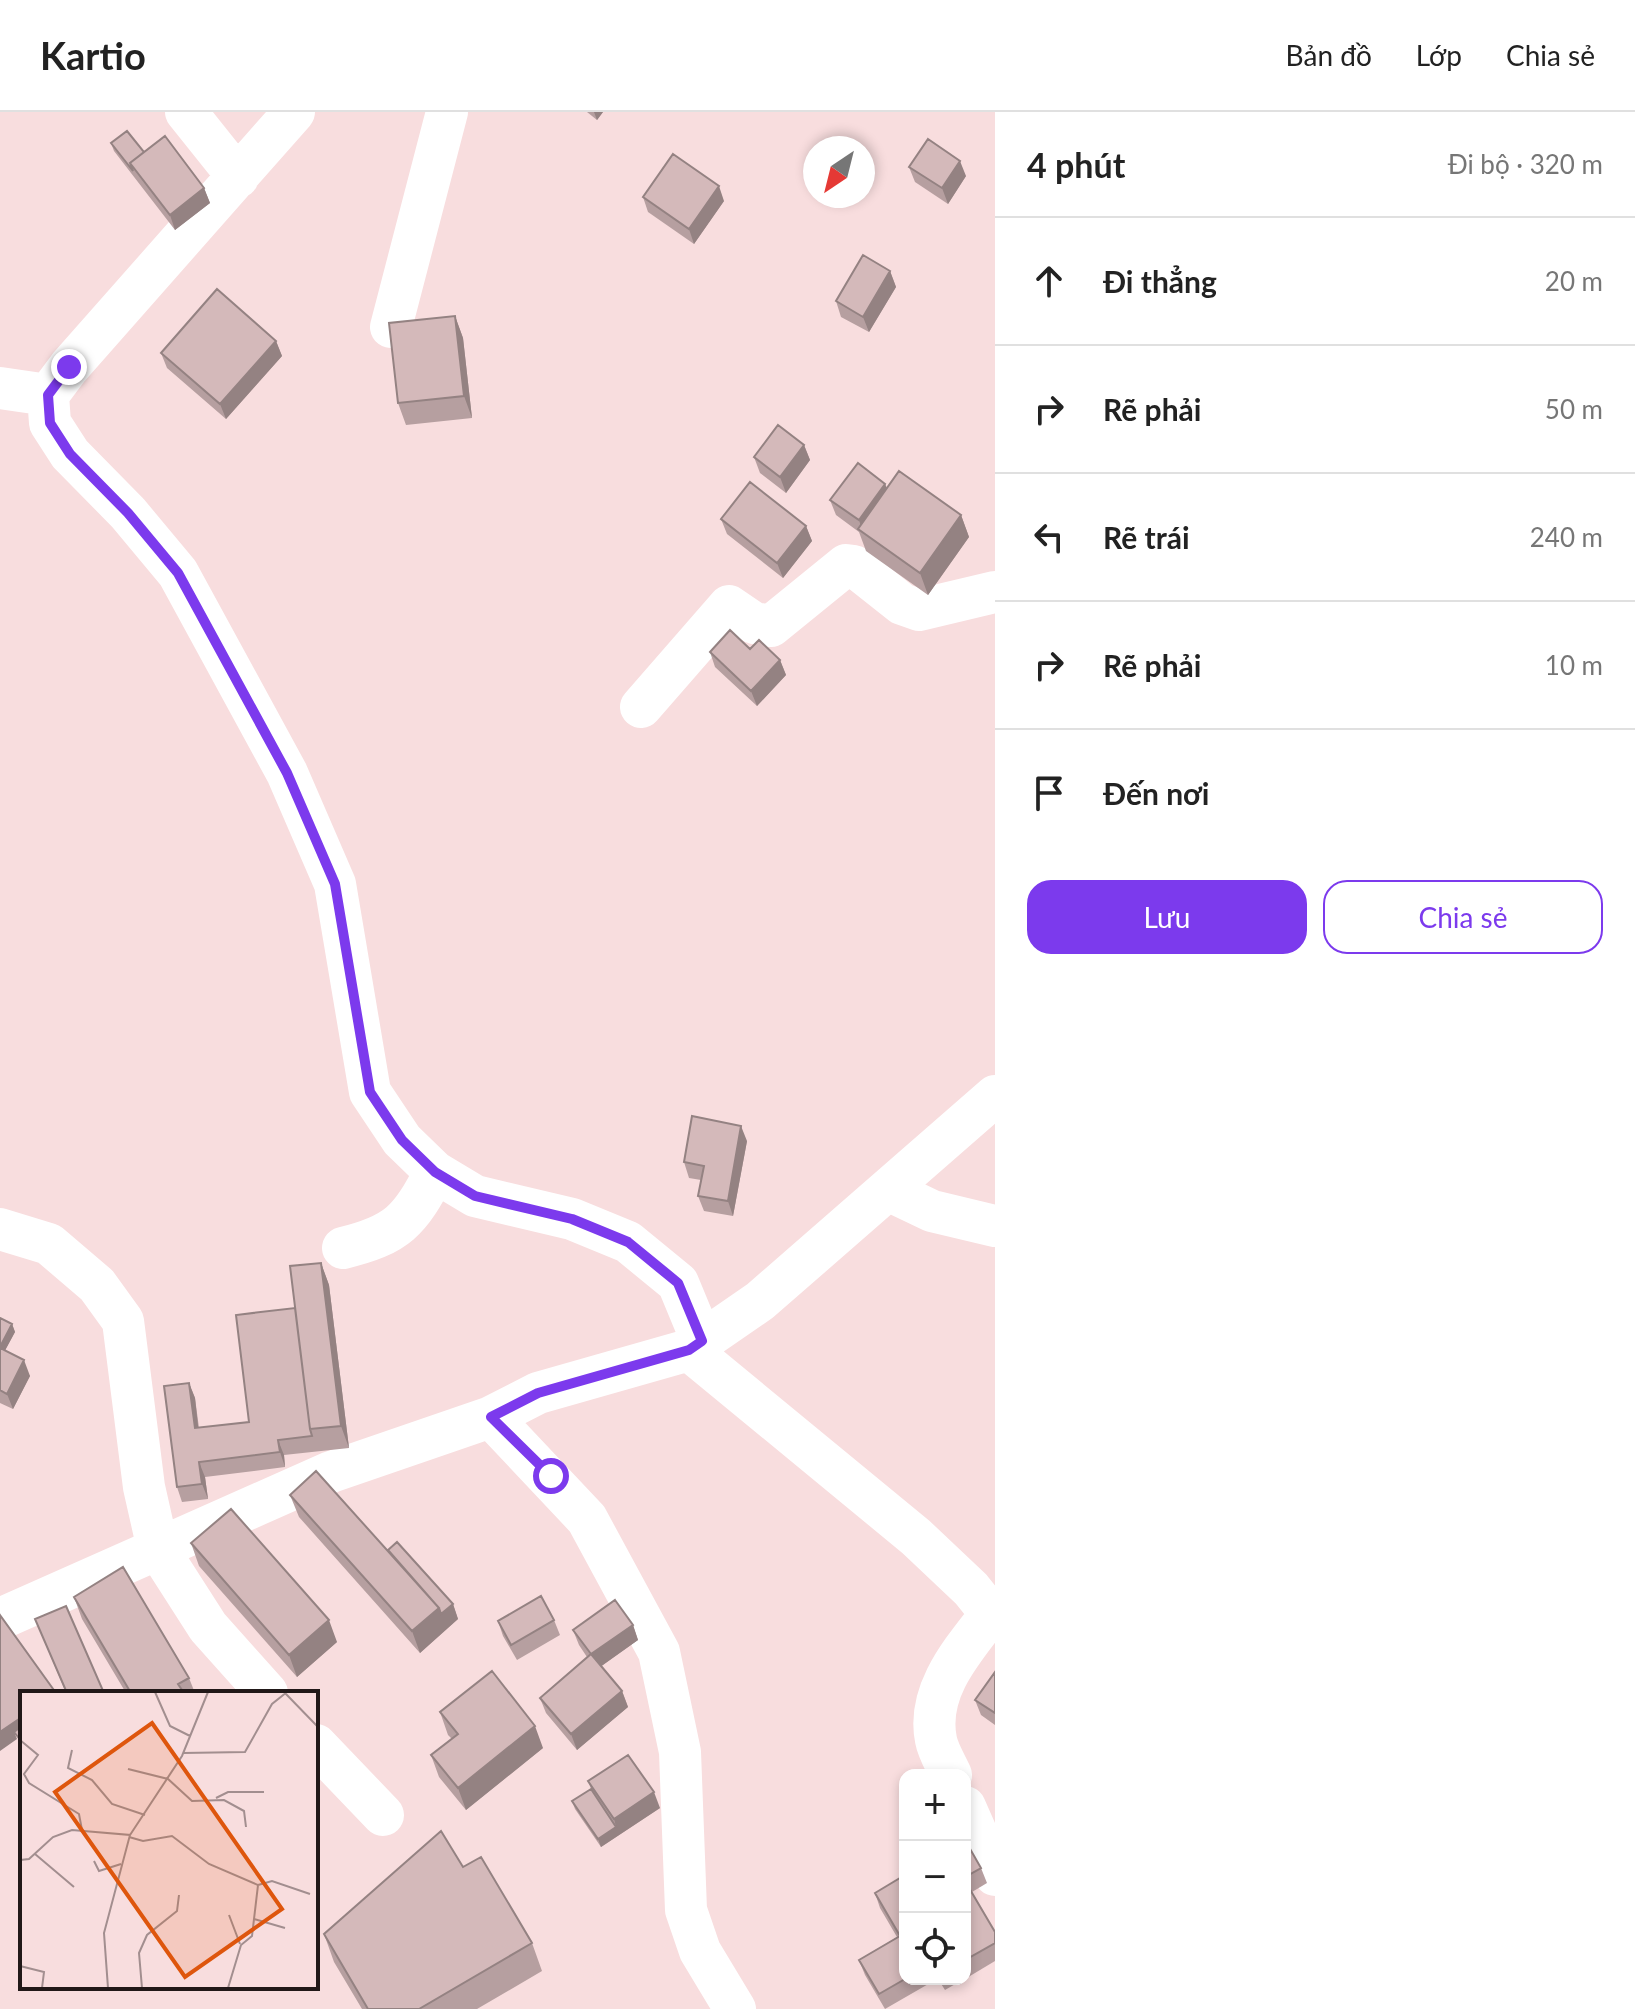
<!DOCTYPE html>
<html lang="vi">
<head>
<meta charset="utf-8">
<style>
  body { margin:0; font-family:Lato,sans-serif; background:#f6f6f6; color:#222 }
  .controls { position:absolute; right:24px; bottom:24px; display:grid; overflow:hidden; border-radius:16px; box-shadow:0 4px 12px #0003 }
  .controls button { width:72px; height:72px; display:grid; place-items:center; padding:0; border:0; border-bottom:2px solid #e0e0e0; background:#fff; color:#222; font:40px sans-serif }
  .compass { position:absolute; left:803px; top:24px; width:72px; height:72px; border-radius:50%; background:#fff; box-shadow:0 4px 12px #0003; rotate:215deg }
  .stop { position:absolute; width:24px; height:24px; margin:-18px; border:6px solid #7c3aed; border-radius:50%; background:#fff }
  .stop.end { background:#7c3aed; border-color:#fff; box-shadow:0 2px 8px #0008 }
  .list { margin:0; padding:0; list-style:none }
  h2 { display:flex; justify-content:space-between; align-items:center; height:104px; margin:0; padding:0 32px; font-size:34px }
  h2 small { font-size:26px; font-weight:400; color:#767676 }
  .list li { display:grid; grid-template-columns:52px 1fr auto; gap:24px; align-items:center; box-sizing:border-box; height:128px; padding:0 32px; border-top:2px solid #e0e0e0 }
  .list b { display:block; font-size:30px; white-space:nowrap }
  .list em { font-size:26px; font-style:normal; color:#767676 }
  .actions { display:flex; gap:16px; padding:24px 32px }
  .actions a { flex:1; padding:18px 0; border:2px solid #7c3aed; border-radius:24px; text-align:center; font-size:28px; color:#7c3aed }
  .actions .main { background:#7c3aed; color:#fff }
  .icon { flex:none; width:44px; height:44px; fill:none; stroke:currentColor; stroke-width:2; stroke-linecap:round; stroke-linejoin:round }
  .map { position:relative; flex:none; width:995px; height:1897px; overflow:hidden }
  header { display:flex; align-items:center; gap:48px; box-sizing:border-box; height:112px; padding:0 40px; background:#fff; border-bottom:2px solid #e0e0e0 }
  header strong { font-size:38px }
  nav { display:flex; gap:44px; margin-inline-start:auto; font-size:28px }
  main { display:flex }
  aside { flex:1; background:#fff }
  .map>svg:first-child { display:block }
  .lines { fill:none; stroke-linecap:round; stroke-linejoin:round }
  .minor { stroke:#fff; stroke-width:42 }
  .wall { fill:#b69fa0 }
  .shaded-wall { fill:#948282 }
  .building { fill:#d4b9ba; stroke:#948282; stroke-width:2 }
  .route { stroke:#7c3aed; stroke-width:10 }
  .inset-road { fill:none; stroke:#a28e8f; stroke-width:2 }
  .view { fill:#de560d; fill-opacity:0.15; stroke:#de560d; stroke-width:4 }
  .inset-edge { fill:none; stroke:#211818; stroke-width:4 }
</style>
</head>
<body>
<header>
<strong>Kartio</strong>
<nav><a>Bản đồ</a><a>Lớp</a><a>Chia sẻ</a></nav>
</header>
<main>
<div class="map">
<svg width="995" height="1897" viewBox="0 0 995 1897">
  <rect width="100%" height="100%" fill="#f8ddde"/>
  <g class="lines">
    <path class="minor" d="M186,0L238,65
      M294,0L69,255L48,283L50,311L70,342L128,401L178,461L287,661L335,772L370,980L402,1028L435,1060L475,1084L572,1107L628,1130L678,1171L702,1229
      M391,215L447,0
      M0,276L48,283
      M641,595L729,494L754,511L771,514L846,453L854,454L902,492L919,498L995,480
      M995,984L760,1189L689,1238L916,1425L971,1477L995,1507
      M888,1078L932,1099L995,1114
      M0,1117L49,1132L97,1173L123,1209L144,1375L158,1437L208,1515L267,1581
      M343,1136C397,1123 410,1109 435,1060
      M491,1305L587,1407L659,1540L680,1640L686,1798L700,1839L735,1897
      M0,1507L331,1360L491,1305L538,1281L689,1238
      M316,1633L383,1703
      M951,1663C946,1652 938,1639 936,1628C926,1579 963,1538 990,1503
      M965,1695L995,1763"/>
  </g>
  <path class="wall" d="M587,0H603L597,8Z
    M111,31L144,40L204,76L210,91L175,118L114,39Z
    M909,55L966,64L948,92L915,70Z
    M643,85L724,89L694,132L648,100Z
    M890,159L896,175L869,220L841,205L836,189Z
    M455,204L463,226L472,306L406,313L398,291Z
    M276,229L282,244L226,307L167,256L161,241Z
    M804,333L810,348L786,381L760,361L754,345Z
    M885,372L887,376L961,403L969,425L928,483L866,439L859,420L836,403L830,388Z
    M721,407L806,414L812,429L783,466L727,422Z
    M750,537L780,548L786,563L757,594L715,555L710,540Z
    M747,1029L733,1104L704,1099L698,1084L701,1068L689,1066L684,1050Z
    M321,1151L329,1173L349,1336L284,1343L285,1355L205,1365L208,1387L182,1390L177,1375L189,1271L195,1286L199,1316L249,1310L295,1196Z
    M0,1206L12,1212L15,1220L5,1238L30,1264L13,1297L0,1291Z
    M290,1383L388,1438L453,1492L458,1507L420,1541L299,1405Z
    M191,1431L337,1530L297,1565L199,1454Z
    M74,1485L189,1566L195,1581H126L82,1507Z
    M35,1507L104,1581H66Z
    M554,1508L560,1523L517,1548L503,1524L498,1509Z
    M633,1513L638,1528L601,1554L622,1579L628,1595L577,1638L546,1601L540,1586L587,1545L579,1533L573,1518Z
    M995,1560V1613L981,1603L975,1588Z
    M440,1600L543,1636L466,1698L439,1665L431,1643L452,1627L448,1623Z
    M588,1669L660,1696L601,1735L575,1697L572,1689L591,1677Z
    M965,1728L981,1756L987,1771L972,1780L995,1820V1849L965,1867Z
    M463,1755L532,1831L542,1859L477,1897H362L334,1850L324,1822Z
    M905,1763V1867H937L885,1897L865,1863L859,1848L897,1825L880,1796L875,1781Z
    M938,1867H964L945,1878Z"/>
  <path class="shaded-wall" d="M594,0H603L597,8Z
    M960,49L966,64L948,92L942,76Z
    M719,74L724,89L694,132L689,117Z
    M204,76L210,91L175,118L170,103Z
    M890,159L896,175L869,220L863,205Z
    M455,204L463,226L472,306L464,284Z
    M276,229L282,244L226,307L220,292Z
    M804,333L810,348L786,381L780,365Z
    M885,372L891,387L863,421L859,408Z
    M961,403L969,425L928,483L920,461Z
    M806,414L812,429L783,466L777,451Z
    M780,548L786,563L757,594L751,579Z
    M741,1014L747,1029L733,1104L728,1089Z
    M321,1151L329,1173L349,1336L341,1314Z
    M12,1212L15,1220L0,1248V1235Z
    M24,1248L30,1264L13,1297L7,1282Z
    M189,1271L195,1286L200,1332L195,1316Z
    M278,1328L284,1343L285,1355L280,1340Z
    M199,1350L205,1365L208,1387L202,1372Z
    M453,1492L458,1507L420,1541L412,1519L439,1496Z
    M329,1508L337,1530L297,1565L289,1543Z
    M633,1513L638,1528L596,1558L591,1542Z
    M622,1579L628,1595L577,1638L571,1622Z
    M22,1605V1624L14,1620L17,1627L0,1639V1620Z
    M535,1614L543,1636L466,1698L458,1676Z
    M654,1680L660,1696L601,1735L598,1727L616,1715L614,1707Z"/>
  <path class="building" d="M127,19L144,40L130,51L133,59L111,31Z
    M165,24L204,76L170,103L130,51Z
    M928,27L960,49L942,76L909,55Z
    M673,42L719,74L689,117L643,85Z
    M863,143L890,159L863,205L836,189Z
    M217,177L276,229L220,292L161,241Z
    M455,204L464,284L398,291L389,211Z
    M778,313L804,333L780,365L754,345Z
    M858,351L885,372L859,408L830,388Z
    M899,359L961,403L920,461L858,417Z
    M750,370L806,414L777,451L721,407Z
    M730,518L750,537L759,528L780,548L751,579L710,540Z
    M692,1004L741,1014L728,1089L698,1084L704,1054L684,1050Z
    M321,1151L341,1314L310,1317L290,1154Z
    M295,1196L310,1317L312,1324L278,1328L280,1340L199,1350L202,1372L177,1375L164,1274L189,1271L195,1316L249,1310L236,1203Z
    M0,1206L12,1212L0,1235Z
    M0,1236L24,1248L7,1282L0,1278Z
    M316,1359L439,1496L412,1519L290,1383Z
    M231,1397L329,1508L289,1543L191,1431Z
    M397,1430L453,1492L441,1502L439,1496L388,1438Z
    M123,1455L189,1566L178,1572L184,1581H131L74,1485Z
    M541,1484L554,1508L511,1533L498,1509Z
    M615,1488L633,1513L591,1542L573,1518Z
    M66,1494L104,1581H67L35,1507Z
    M0,1503L56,1581H22V1605L0,1620Z
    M591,1542L622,1579L571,1622L540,1586Z
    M492,1559L535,1614L458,1676L431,1643L458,1622L440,1600Z
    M995,1560V1601L975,1588Z
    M22,1614V1630L14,1620Z
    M628,1643L654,1680L614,1707L588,1669Z
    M591,1677L616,1715L598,1727L572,1689Z
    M441,1719L463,1755L481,1745L532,1831L419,1897H368L324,1822Z
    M965,1728L981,1756L965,1765Z
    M905,1763V1867L879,1882L859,1848L900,1824L875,1781Z
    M965,1769L995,1820V1831L965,1848Z"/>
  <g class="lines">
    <path class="route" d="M69,255L48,283L50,311L70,342L128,401L178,461L287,661L335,772L370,980L402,1028L435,1060L475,1084L572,1107L628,1130L678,1171L702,1229L689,1238L538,1281L491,1305L551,1364"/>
  </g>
  <g transform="translate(20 1579)">
    <rect width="298" height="298" fill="#f8ddde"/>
    <path class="inset-road" d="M135,1L150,35L170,45M265,2L298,36M0,49L18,64L4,83L9,92L59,123L62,139M52,59L48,77L72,89L92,113L125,124M163,62L225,61L252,13L267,1M108,78L148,88L172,110L204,109L224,120L226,136M196,107L208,101H244M110,144L162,65L188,1M109,146L123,150L152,145L189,173L238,194L232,245L221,254L208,297M15,163L54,196M0,169L9,168L33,146L52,139L110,144L84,242L88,297M74,170L79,180L101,173M238,194L252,190L290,203M209,224L220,253M234,228L265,237M0,275L24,281L22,297M122,297L119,262L127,244L157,220L159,204"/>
    <path class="view" d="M132,32L262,218L165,286L35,101Z"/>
    <rect width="298" height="298" class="inset-edge"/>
  </g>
</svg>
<div class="controls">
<button>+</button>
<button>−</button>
<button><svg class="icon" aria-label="locate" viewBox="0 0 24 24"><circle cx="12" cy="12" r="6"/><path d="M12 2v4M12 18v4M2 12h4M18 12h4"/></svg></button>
</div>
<svg class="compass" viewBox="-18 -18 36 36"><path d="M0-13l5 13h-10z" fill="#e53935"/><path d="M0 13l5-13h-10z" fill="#767676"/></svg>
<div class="stop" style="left:551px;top:1364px"></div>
<div class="stop end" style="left:69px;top:255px"></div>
</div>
<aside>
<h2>4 phút<small>Đi bộ · 320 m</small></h2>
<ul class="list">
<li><svg class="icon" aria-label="ahead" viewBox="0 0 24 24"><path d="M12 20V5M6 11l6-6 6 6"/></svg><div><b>Đi thẳng</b></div><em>20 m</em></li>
<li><svg class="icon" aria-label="right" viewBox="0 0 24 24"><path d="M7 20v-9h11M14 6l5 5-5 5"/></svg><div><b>Rẽ phải</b></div><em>50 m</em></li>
<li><svg class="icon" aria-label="left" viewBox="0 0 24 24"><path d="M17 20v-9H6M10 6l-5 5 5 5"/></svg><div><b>Rẽ trái</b></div><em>240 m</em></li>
<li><svg class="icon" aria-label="right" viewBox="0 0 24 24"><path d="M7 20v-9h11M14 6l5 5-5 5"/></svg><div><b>Rẽ phải</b></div><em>10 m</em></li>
<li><svg class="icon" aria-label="arrive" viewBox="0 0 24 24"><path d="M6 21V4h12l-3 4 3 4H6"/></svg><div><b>Đến nơi</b></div></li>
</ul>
<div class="actions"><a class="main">Lưu</a><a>Chia sẻ</a></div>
</aside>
</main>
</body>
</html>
